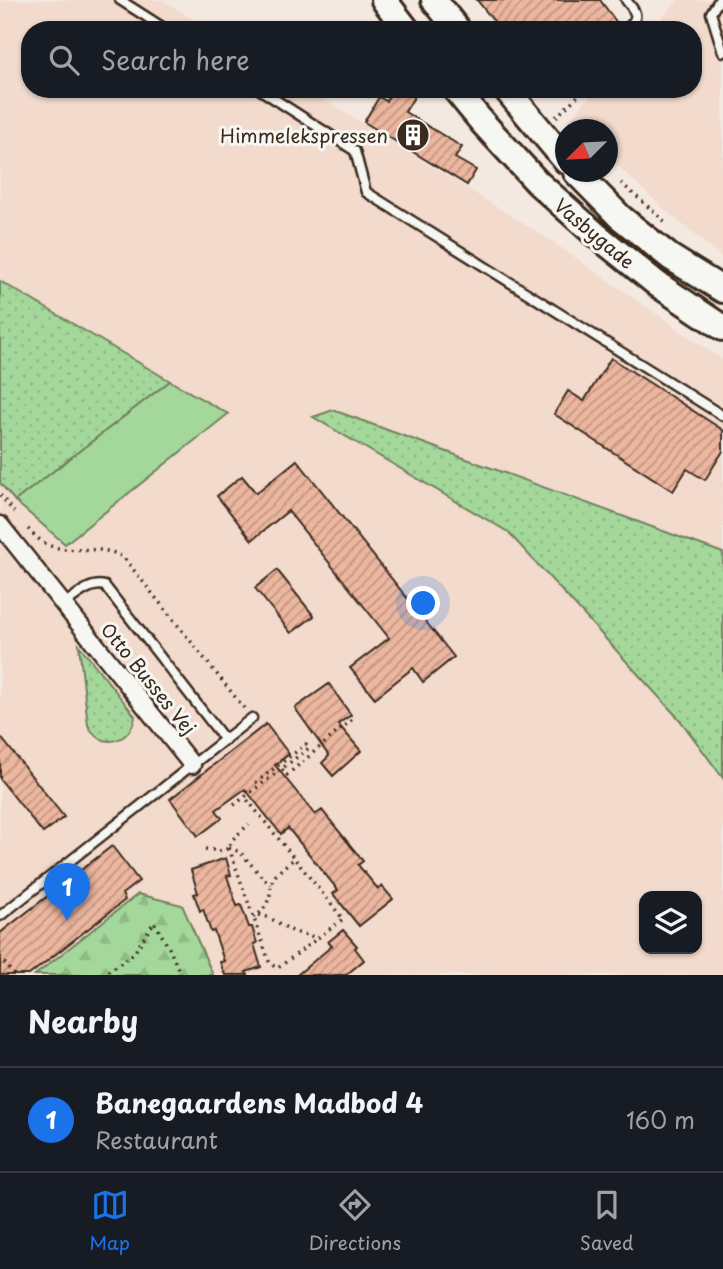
<!DOCTYPE html>
<html lang="en">
<head>
<meta charset="utf-8">
<style>
  body { margin:0; font-family:"Playpen Sans",sans-serif; background:#20242c; color:#f1f3f6 }
  .controls { position:absolute; right:21px; bottom:21px; display:grid; overflow:hidden; border-radius:14px; box-shadow:0 2px 5px #0004 }
  .controls button { width:63px; height:63px; display:grid; place-items:center; padding:0; border:0; border-bottom:2px solid #363941; background:#171b24; color:#f1f3f6; font:35px sans-serif }
  .compass { position:absolute; left:555px; top:119px; width:63px; height:63px; border-radius:50%; background:#171b24; box-shadow:0 2px 5px #0004; rotate:246deg }
  .you { position:absolute; left:424px; top:604px; width:24px; height:24px; margin:-18px; border:5px solid #fff; border-radius:50%; background:#1a73e8; box-shadow:0 0 0 10px #1a73e833 }
  .badge { display:grid; place-items:center; width:46px; height:46px; border-radius:50%; background:#1a73e8; color:#fff; font-size:23px; font-weight:700 }
  .pin { position:absolute; translate:-50% -58px; filter:drop-shadow(0 2px 4px #0008) }
  .pin::after { content:''; position:absolute; top:37px; width:24px; height:21px; background:inherit; clip-path:polygon(0 0,100% 0,50% 100%) }
  .list { margin:0; padding:0; list-style:none }
  h2 { display:flex; justify-content:space-between; align-items:center; height:91px; margin:0; padding:0 28px; font-size:30px }
  h2 small { font-size:23px; font-weight:400; color:#9ea1a6 }
  .list li { display:grid; grid-template-columns:46px 1fr auto; gap:21px; align-items:center; box-sizing:border-box; height:105px; padding:0 28px; border-top:2px solid #363941 }
  .list b { display:block; font-size:26px; white-space:nowrap }
  .list p { margin:0; font-size:23px; white-space:nowrap; color:#9ea1a6 }
  .list em { font-size:23px; font-style:normal; color:#9ea1a6 }
  .icon { flex:none; width:38px; height:38px; fill:none; stroke:currentColor; stroke-width:2; stroke-linecap:round; stroke-linejoin:round }
  .map { position:relative; flex:none; width:723px; height:975px; overflow:hidden }
  .search { position:absolute; background:#171b24; box-shadow:0 2px 5px #0004; left:21px; right:21px; top:21px; height:77px; display:flex; align-items:center; gap:18px; box-sizing:border-box; padding:0 24px; border-radius:28px; color:#9ea1a6; font-size:26px }
  .sheet { height:196px; background:#171b24 }
  nav { display:flex; justify-content:space-around; align-items:center; box-sizing:border-box; height:98px; border-top:2px solid #363941; background:#171b24; font-size:19px; color:#9ea1a6 }
  nav a { display:grid; justify-items:center; gap:4px }
  nav .on { color:#1a73e8 }
  .map>svg:first-child { display:block }
  .built { fill:#f2dacd; fill-rule:evenodd }
  .grass { fill:url(#grass-dots); stroke:#70815c; stroke-width:2 }
  .forest { fill:url(#forest-firs); stroke:#70815c; stroke-width:2 }
  .garden { fill:#a4d89b; stroke:#70815c; stroke-width:2 }
  .building { fill:url(#building-hatch); stroke:#3b2a1e; stroke-width:2 }
  .lines { fill:none; stroke-linecap:round; stroke-linejoin:round }
  .service-casing { stroke:#3b2a1e; stroke-width:13 }
  .minor-casing { stroke:#3b2a1e; stroke-width:21 }
  .primary-casing { stroke:#3b2a1e; stroke-width:30 }
  .path { stroke:#3b2a1e; stroke-width:3.5; stroke-dasharray:2 5; stroke-linecap:butt }
  .service { stroke:#f6f6f2; stroke-width:8 }
  .minor { stroke:#f6f6f2; stroke-width:16 }
  .primary { stroke:#f6f6f2; stroke-width:24 }
  .labels { text-anchor:middle; dominant-baseline:central; stroke-width:6; stroke-linejoin:round; paint-order:stroke }
  .poi-label { font-size:19px; fill:#3b2a1e; stroke:#f6f6f2; text-anchor:end }
  .street-label { font-size:19px; fill:#3b2a1e; stroke:#f6f6f2 }
</style>
</head>
<body>
<div class="map">
<svg width="723" height="975" viewBox="0 0 723 975">
  <defs>
    <pattern id="grass-dots" width="8" height="8" patternUnits="userSpaceOnUse" patternTransform="scale(1.75)"><rect width="8" height="8" fill="#a4d89b"/><path d="M2 2h.1M6 6h.1" fill="none" stroke="#8eba85" stroke-width="1.8" stroke-linecap="round"/></pattern>
    <pattern id="forest-firs" width="22" height="20" patternUnits="userSpaceOnUse" patternTransform="scale(1.75)"><rect width="22" height="20" fill="#a4d89b"/><path d="M5 1l3.5 6h-7zM16 11l3.5 6h-7z" fill="#8eba85"/></pattern>
    <pattern id="building-hatch" width="6" height="6" patternUnits="userSpaceOnUse" patternTransform="scale(1.75)"><rect width="6" height="6" fill="#ecb69f"/><path d="M-1 1l2-2M0 6l6-6M5 7l2-2" fill="none" stroke="#c09481"/></pattern>
  </defs>
  <rect width="100%" height="100%" fill="#f4e9e1"/>
  <filter id="ink" filterUnits="userSpaceOnUse"><feTurbulence type="fractalNoise" baseFrequency=".0143" numOctaves="2"/><feDisplacementMap in="SourceGraphic" scale="14" xChannelSelector="R" yChannelSelector="G"/><feConvolveMatrix kernelMatrix="1 2 1 2 8 2 1 2 1" color-interpolation-filters="sRGB"/></filter>
  <g filter="url(#ink)">
    <path class="built" d="M0,0H162L211,30H30V89H307L550,240L723,360V975H0ZM644,896H697V949H644Z
      M678,0H723V258L664,209L608,157V130L577,129L568,121L597,89H693V30H651Z"/>
    <path class="grass" d="M0,281L170,381L15,501L0,483Z
      M333,410L723,553V778L680,720L508,532L313,417Z
      M79,645L135,716C132,743 100,751 88,725Z"/>
    <path class="forest" d="M138,894L182,905L213,975H35Z"/>
    <path class="garden" d="M170,381L228,414L65,544L15,501Z"/>
    <path class="building" d="M477,0H600L620,27V30H501Z
      M393,89H402L414,97L405,112L462,147L455,158L476,170L467,185L364,122L379,97L386,101Z
      M611,358L723,430V451L705,480L687,469L673,491L554,414L568,391L584,401Z
      M297,460L454,657L423,682L413,668L375,698L350,668L389,638L288,511L252,540L217,496L242,476L256,493Z
      M277,570L314,616L291,633L255,588Z
      M329,684L351,715L338,724L361,751L333,776L322,763L329,756L295,708Z
      M266,724L289,754L275,765L315,815L322,810L363,861L358,865L378,889L382,886L393,899L359,926L333,894L338,890L288,828L281,834L245,789L216,810L222,818L198,836L170,799Z
      M0,736L64,817L43,833L0,779Z
      M112,846L139,881L122,894L125,900L29,975H0V933Z
      M226,858L231,875L227,876L237,906L241,905L249,927H252L257,943L254,944L261,967L246,972L248,975H225L220,962L224,961L214,931L211,932L203,909L200,911L194,894L198,893L191,870Z
      M343,930L357,946L355,948L364,960L346,975H297L332,946L328,942Z"/>
    <g class="lines">
      <defs>
        <path id="service" d="M120,0L167,30
          M626,0C637,14 640,16 626,30
          M719,0L711,13L723,52
          M259,89L355,151L366,192L723,416
          M64,604C76,596 90,582 105,586L225,740
          M0,916L252,718"/>
        <path id="minor" d="M0,525L192,765"/>
        <path id="primary" d="M384,0L407,30
          M434,0L458,30
          M455,89L482,122L538,183L595,234L657,284L723,328
          M506,89L566,161
          M576,172L620,217L670,257L723,290"/>
      </defs>
      <use href="#service" class="service-casing"/>
      <use href="#minor" class="minor-casing"/>
      <use href="#primary" class="primary-casing"/>
      <path class="path" d="M556,117L585,89
        M621,183L668,224
        M0,495L14,512
        M28,529C33,534 39,540 46,544C70,556 101,542 124,558L244,708
        M282,769L287,775L355,717
        M234,805L309,748L306,744L254,784
        M229,848L270,964L278,968L343,919L245,797
        M229,848L240,852L263,878L271,884
        M205,849L222,851L229,848L233,839L249,824
        M259,915C273,917 282,927 295,932C303,935 310,934 316,939
        M253,917C264,913 269,901 271,890C271,888 270,886 271,884C274,874 286,865 294,859
        M0,957L14,975
        M102,975L116,966L134,953L154,922L169,948L181,975"/>
      <use href="#service" class="service"/>
      <use href="#minor" class="minor"/>
      <use href="#primary" class="primary"/>
    </g>
  </g>
  <defs>
    <symbol id="building-disc" viewBox="-11 -11 22 22"><circle r="9.5" fill="#3b2a1e" stroke="#f6f6f2"/><path d="M-4-6H4V6H1V3H-1V6H-4ZM-2.5-4.3h1.7v1.8h-1.7ZM.8-4.3h1.7v1.8H.8ZM-2.5-1h1.7V.8h-1.7ZM.8-1h1.7V.8H.8Z" fill="#fff"/></symbol>
  </defs>
  <g fill-rule="evenodd">
    <use href="#building-disc" x="394" y="116" width="38" height="38"/>
  </g>
  <g class="labels">
    <g class="poi-label">
      <text x="388" y="135">Himmelekspressen</text>
    </g>
    <g class="street-label">
      <text transform="translate(595 233) rotate(40)">Vasbygade</text>
      <text transform="translate(149 678) rotate(51)">Otto Busses Vej</text>
    </g>
  </g>
</svg>
<div class="controls">
<button><svg class="icon" aria-label="layers" viewBox="0 0 24 24"><path d="M12 4l9 5-9 5-9-5zM3 14l9 5 9-5"/></svg></button>
</div>
<svg class="compass" viewBox="-18 -18 36 36"><path d="M0-13l5 13h-10z" fill="#e53935"/><path d="M0 13l5-13h-10z" fill="#9ea1a6"/></svg>
<div class="you"></div>
<div class="pin badge" style="left:67px;top:921px">1</div>
<div class="search"><svg class="icon" aria-label="search" viewBox="0 0 24 24"><circle cx="10" cy="10" r="6"/><path d="M15 15l6 6"/></svg>Search here</div>
</div>
<section class="sheet">
<h2>Nearby<small></small></h2>
<ul class="list">
<li><span class="badge">1</span><div><b>Banegaardens Madbod 4</b><p>Restaurant</p></div><em>160 m</em></li>
</ul>
</section>
<nav>
<a class="on"><svg class="icon" aria-label="map" viewBox="0 0 24 24"><path d="M3 6l6-2 6 2 6-2v14l-6 2-6-2-6 2zM9 4v14M15 6v14"/></svg>Map</a>
<a><svg class="icon" aria-label="directions" viewBox="0 0 24 24"><path d="M12 3l9 9-9 9-9-9zM9 14v-3h6M13 9l2 2-2 2"/></svg>Directions</a>
<a><svg class="icon" aria-label="saved" viewBox="0 0 24 24"><path d="M7 4h10v16l-5-4-5 4z"/></svg>Saved</a>
</nav>
</body>
</html>
